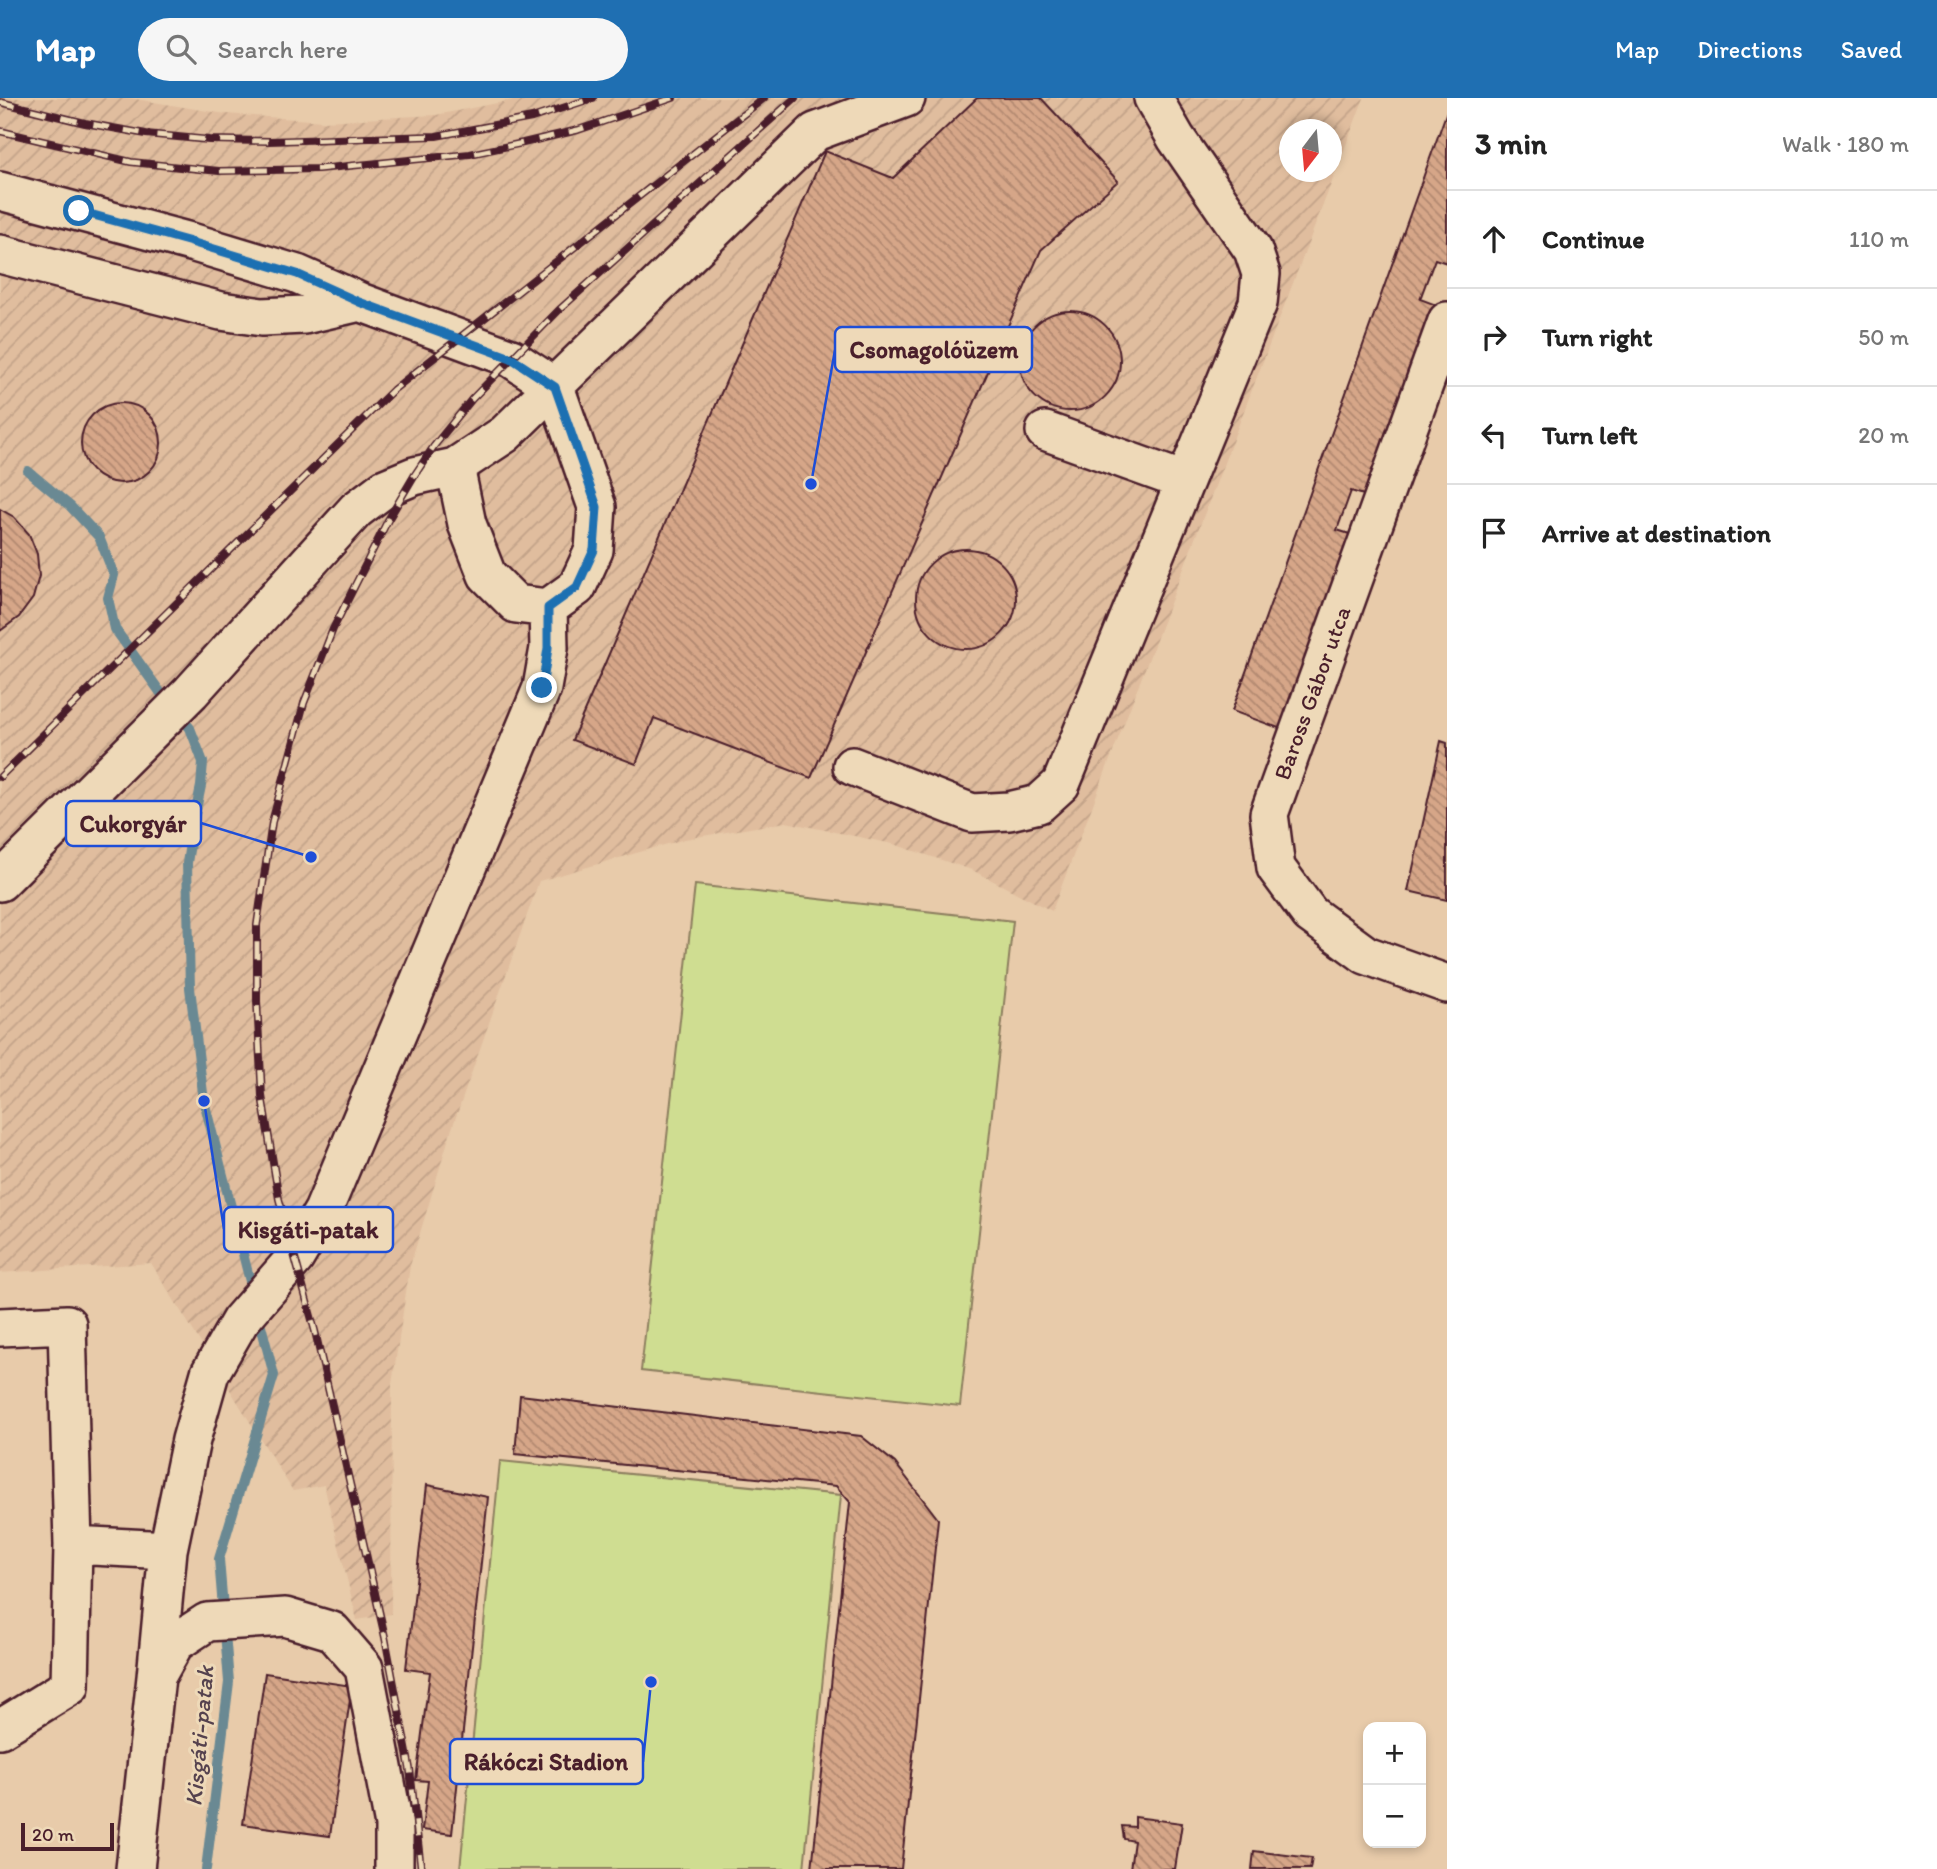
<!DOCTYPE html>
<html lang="en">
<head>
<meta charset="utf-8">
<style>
  body { margin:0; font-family:Itim,sans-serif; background:#f6f6f6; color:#222 }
  .controls { position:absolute; right:21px; bottom:21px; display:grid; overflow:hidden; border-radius:14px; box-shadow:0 4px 10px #0003 }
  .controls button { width:63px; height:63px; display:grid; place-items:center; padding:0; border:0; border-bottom:2px solid #e0e0e0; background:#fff; color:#222; font:35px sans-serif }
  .compass { position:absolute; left:1279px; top:21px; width:63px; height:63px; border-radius:50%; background:#fff; box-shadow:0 4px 10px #0003; rotate:196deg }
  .scale { position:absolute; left:21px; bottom:18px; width:93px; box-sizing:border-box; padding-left:7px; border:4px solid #4a1f2b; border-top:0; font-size:19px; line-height:24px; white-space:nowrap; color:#4a1f2b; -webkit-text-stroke:5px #eed9b8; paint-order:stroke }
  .stop { position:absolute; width:21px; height:21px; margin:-16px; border:5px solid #1f6fb2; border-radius:50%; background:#fff }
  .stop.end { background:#1f6fb2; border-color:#fff; box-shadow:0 2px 7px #0008 }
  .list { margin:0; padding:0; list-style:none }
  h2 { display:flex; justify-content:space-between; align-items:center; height:91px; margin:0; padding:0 28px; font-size:30px }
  h2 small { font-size:23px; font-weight:400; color:#767676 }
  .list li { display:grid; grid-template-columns:46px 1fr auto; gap:21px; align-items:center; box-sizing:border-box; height:98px; padding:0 28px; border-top:2px solid #e0e0e0 }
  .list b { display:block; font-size:26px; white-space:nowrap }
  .list em { font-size:23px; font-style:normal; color:#767676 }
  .icon { flex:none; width:38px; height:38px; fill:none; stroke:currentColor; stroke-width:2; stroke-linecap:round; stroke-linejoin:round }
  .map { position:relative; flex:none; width:1447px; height:1771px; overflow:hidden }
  header { display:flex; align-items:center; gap:42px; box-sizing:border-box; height:98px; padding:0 35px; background:#1f6fb2; color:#fff }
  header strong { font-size:33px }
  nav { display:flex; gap:38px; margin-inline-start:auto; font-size:24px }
  .search { width:490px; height:63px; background:#f6f6f6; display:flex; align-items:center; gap:18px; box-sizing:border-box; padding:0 24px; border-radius:38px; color:#767676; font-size:26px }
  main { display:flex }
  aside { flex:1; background:#fff }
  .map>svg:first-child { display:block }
  .industrial { fill:url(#industrial-furrows); fill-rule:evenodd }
  .grass { fill:#cfdd91; stroke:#8c7e5e; stroke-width:2 }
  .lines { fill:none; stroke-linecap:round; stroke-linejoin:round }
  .stream { stroke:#6a8993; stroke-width:10 }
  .building { fill:url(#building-back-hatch); stroke:#4a1f2b; stroke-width:2 }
  .minor-casing { stroke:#4a1f2b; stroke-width:42 }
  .minor { stroke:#eed9b8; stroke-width:37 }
  .rail-casing { stroke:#4a1f2b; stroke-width:8 }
  .rail { stroke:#eed9b8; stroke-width:5; stroke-dasharray:16; stroke-linecap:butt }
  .route { stroke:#1f6fb2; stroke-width:9 }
  .labels { text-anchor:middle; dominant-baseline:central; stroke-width:6; stroke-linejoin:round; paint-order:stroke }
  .street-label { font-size:23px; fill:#4a1f2b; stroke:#eed9b8 }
  .water-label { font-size:24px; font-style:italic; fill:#55424e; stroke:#eed9b8 }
  .leader { fill:none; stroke:#1d4ed8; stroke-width:2.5 }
  .callout-dot { fill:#1d4ed8; stroke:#eed9b8; stroke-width:2.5 }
  .callout { fill:#eed9b8; stroke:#1d4ed8; stroke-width:2.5 }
  .callout-label { font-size:24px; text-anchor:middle; font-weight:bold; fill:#4a1f2b }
</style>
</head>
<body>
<header>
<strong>Map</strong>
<div class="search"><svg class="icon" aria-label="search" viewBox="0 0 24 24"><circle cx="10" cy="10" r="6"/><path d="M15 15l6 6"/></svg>Search here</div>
<nav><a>Map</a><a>Directions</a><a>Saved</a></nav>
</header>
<main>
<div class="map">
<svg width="1447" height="1771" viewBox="0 0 1447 1771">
  <defs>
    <pattern id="industrial-furrows" width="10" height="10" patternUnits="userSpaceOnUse" patternTransform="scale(1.75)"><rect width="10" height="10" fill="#e0bd9e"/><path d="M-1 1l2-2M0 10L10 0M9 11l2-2" fill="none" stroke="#c2a288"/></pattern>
    <pattern id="building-back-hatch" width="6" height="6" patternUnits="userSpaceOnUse" patternTransform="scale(1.75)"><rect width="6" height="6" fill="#d6a688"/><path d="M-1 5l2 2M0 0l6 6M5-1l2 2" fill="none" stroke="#b0876f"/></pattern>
  </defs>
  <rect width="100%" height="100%" fill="#e8cbaa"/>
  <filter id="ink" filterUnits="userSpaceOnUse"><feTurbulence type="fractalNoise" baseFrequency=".0143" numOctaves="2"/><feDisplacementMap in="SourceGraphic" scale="14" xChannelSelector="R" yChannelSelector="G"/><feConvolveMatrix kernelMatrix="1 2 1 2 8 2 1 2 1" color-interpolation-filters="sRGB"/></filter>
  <g filter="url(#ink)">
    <path class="industrial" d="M0,0H129L226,16L324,23L436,17L523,0H1364L1052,813L972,772L893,746L786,724L685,741L539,783L450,1036L410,1168L392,1286L391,1516L357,1522L324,1387L293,1393L151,1165L0,1175ZM1290,32H1332V74H1290Z"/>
    <path class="grass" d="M695,787L1013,823L960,1308L641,1273Z
      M500,1363L841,1397L804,1771H460Z"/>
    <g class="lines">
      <path class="stream" d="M28,373L70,408L99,439L114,477L108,500L115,531L168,605
        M178,616L190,630L203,664L201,688L193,726L187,765L190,890L204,1003L253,1195
        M206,1771L229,1584L219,1461L274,1277L258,1216"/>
    </g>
    <path class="building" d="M977,0H1041L1118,83L1041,152L811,680L654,620L636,666L572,642L825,53L893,80Z
      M1447,13V165L1435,161L1420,201L1439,208L1370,399L1351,393L1337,432L1356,438L1287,633L1232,613Z
      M1020 263a50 50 0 1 1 100 0a50 50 0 1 1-100 0Z
      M81 345a40 40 0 1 1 80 0a40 40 0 1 1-80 0Z
      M0,411L14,419L29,436L37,456L39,478L33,500L19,519L0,533Z
      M916 501a50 50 0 1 1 100 0a50 50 0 1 1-100 0Z
      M1441,643L1447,645V802L1408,793Z
      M520,1297L861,1338L895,1365L938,1421L901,1771H812L850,1404L836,1388L515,1356Z
      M427,1387L488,1399L452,1736L422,1732L428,1683L416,1682L430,1574L406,1571Z
      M265,1575L352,1588L330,1738L243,1726Z
      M1135,1719L1182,1725L1175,1771H1130L1134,1743L1124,1741L1122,1728L1135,1729Z
      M1254,1753L1312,1760L1310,1771H1252Z"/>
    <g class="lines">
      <defs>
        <path id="minor" d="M0,93L191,144L297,176L360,204L511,260L555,289L597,409L594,452L577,489L548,510L516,506L487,477L467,426L455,369
          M0,156L221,213L262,219L304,217L360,204
          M1447,223L1269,716L1276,770L1310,816L1366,857L1447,886
          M1045,333L1184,383
          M852,668L972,715L1009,713L1039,706L1061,686L1258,205L1261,176L1253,152L1176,40L1153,0
          M0,784L191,594L356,412L385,390L414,378L455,369L505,336L815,34L906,0
          M0,1229L67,1226L73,1447L168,1452
          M156,1579L168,1452L191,1342L210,1275L240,1223L295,1160L323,1113L542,590L549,550L548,510
          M0,1631L70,1588L73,1447
          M135,1771L156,1579L175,1545L207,1524L285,1519L332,1533L364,1570L394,1727V1771"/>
      </defs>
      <use href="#minor" class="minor-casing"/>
      <use href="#minor" class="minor"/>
      <defs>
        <path id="rail" d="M0,4L85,25L146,36L209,42L269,43L436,38L532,20L593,0
          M0,33L131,64L219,73L318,71L470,56L523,45L578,32L673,0
          M0,679L393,292L764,0
          M421,1771L410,1671L385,1539L315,1233L279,1101L262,998L257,903V827L272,724L304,605L333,531L388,422L414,378L434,348L472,301L559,212L795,0"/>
      </defs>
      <use href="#rail" class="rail-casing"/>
      <use href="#rail" class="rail"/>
    </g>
  </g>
  <g class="lines" filter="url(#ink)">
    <path class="route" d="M79,113L191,144L297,176L359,204L511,260L555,289L597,409L594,452L577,489L548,510V550L542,590"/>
  </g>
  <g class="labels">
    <g class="street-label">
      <text transform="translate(1312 595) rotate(-70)">Baross Gábor utca</text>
    </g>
    <g class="water-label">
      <text transform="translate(199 1638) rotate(-85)">Kisgáti-patak</text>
    </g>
  </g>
  <path class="leader" d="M811 386L835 252M311 759L201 725M204 1003L224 1131M651 1584L643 1664"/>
  <g class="callout-dot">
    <circle cx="811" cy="386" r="7"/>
    <circle cx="311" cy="759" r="7"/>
    <circle cx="204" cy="1003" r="7"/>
    <circle cx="651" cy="1584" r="7"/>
  </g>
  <g class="callout">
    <rect x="835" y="229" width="197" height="45" rx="7"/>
    <rect x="66" y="703" width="135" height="45" rx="7"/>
    <rect x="224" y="1109" width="169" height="45" rx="7"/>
    <rect x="450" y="1641" width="193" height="45" rx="7"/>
  </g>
  <g class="callout-label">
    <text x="934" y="260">Csomagolóüzem</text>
    <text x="133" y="734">Cukorgyár</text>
    <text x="308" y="1140">Kisgáti-patak</text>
    <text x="546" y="1672">Rákóczi Stadion</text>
  </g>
</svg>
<div class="controls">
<button>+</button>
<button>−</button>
</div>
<svg class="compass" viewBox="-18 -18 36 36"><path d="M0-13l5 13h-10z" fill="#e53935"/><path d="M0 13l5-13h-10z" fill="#767676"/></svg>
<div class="scale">20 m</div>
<div class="stop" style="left:79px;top:113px"></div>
<div class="stop end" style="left:542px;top:590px"></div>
</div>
<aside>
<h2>3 min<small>Walk · 180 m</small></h2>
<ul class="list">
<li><svg class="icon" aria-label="ahead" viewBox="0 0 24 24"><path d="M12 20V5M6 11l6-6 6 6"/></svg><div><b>Continue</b></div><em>110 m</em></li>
<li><svg class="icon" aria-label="right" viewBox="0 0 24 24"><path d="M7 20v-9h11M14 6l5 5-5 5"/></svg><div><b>Turn right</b></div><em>50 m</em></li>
<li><svg class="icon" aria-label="left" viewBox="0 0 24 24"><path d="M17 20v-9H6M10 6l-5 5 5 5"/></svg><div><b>Turn left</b></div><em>20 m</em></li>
<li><svg class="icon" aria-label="arrive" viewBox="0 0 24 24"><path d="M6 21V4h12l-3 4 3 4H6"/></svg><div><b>Arrive at destination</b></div></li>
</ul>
</aside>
</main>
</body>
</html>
